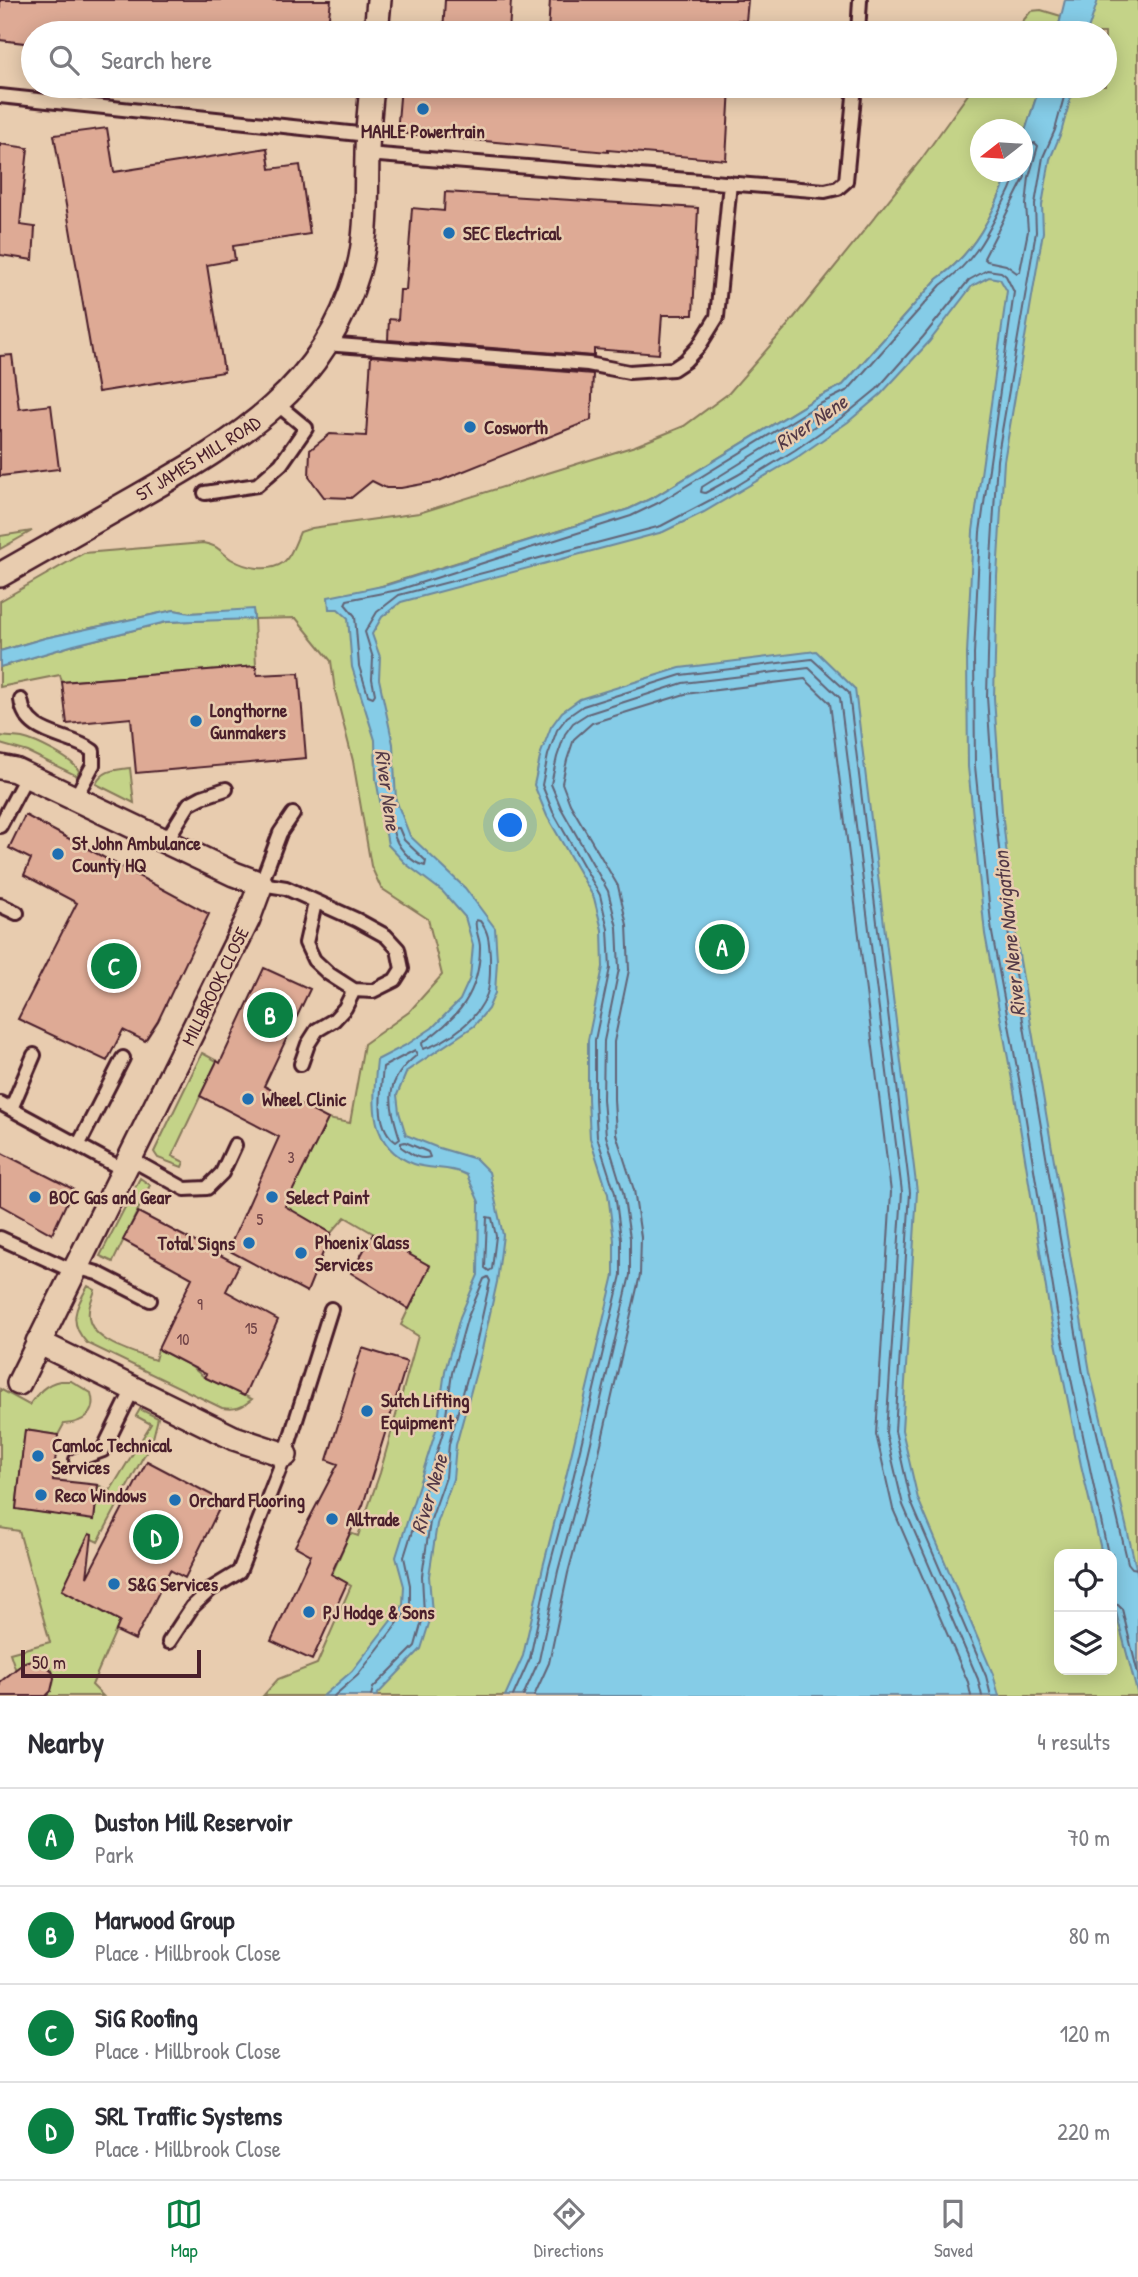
<!DOCTYPE html>
<html lang="en">
<head>
<meta charset="utf-8">
<style>
  body { margin:0; font-family:"Patrick Hand",sans-serif; background:#f7f7f7; color:#2b2b33 }
  .controls { position:absolute; right:21px; bottom:21px; display:grid; overflow:hidden; border-radius:14px; box-shadow:0 4px 18px #0003 }
  .controls button { width:63px; height:63px; display:grid; place-items:center; padding:0; border:0; border-bottom:2px solid #e1e1e2; background:#fff; color:#2b2b33; font:35px sans-serif }
  .compass { position:absolute; left:970px; top:119px; width:63px; height:63px; border-radius:50%; background:#fff; box-shadow:0 4px 18px #0003; rotate:253deg }
  .scale { position:absolute; left:21px; bottom:18px; width:180px; box-sizing:border-box; padding-left:7px; border:4px solid #4a1f2b; border-top:0; font-size:19px; line-height:24px; white-space:nowrap; color:#4a1f2b; -webkit-text-stroke:5px #e8ccaf; paint-order:stroke }
  .you { position:absolute; left:511px; top:826px; width:24px; height:24px; margin:-18px; border:5px solid #fff; border-radius:50%; background:#1a73e8; box-shadow:0 0 0 10px #1a73e833 }
  .badge { display:grid; place-items:center; width:46px; height:46px; border-radius:50%; background:#0b8043; color:#fff; font-size:23px; font-weight:700 }
  .pin { position:absolute; translate:-50% -50%; border:4px solid #fff; box-shadow:0 2px 7px #0006 }
  .list { margin:0; padding:0; list-style:none }
  h2 { display:flex; justify-content:space-between; align-items:center; height:91px; margin:0; padding:0 28px; font-size:30px }
  h2 small { font-size:23px; font-weight:400; color:#7c7c81 }
  .list li { display:grid; grid-template-columns:46px 1fr auto; gap:21px; align-items:center; box-sizing:border-box; height:98px; padding:0 28px; border-top:2px solid #e1e1e2 }
  .list b { display:block; font-size:26px; white-space:nowrap }
  .list p { margin:0; font-size:23px; white-space:nowrap; color:#7c7c81 }
  .list em { font-size:23px; font-style:normal; color:#7c7c81 }
  .icon { flex:none; width:38px; height:38px; fill:none; stroke:currentColor; stroke-width:2; stroke-linecap:round; stroke-linejoin:round }
  .map { position:relative; flex:none; width:1138px; height:1696px; overflow:hidden }
  .search { position:absolute; background:#fff; box-shadow:0 4px 18px #0003; left:21px; right:21px; top:21px; height:77px; display:flex; align-items:center; gap:18px; box-sizing:border-box; padding:0 24px; border-radius:38px; color:#7c7c81; font-size:26px }
  .sheet { height:483px; background:#fff }
  nav { display:flex; justify-content:space-around; align-items:center; box-sizing:border-box; height:98px; border-top:2px solid #e1e1e2; background:#fff; font-size:19px; color:#7c7c81 }
  nav a { display:grid; justify-items:center; gap:4px }
  nav .on { color:#0b8043 }
  .map>svg:first-child { display:block }
  .green { fill:#c4d388; stroke:#87795a; stroke-width:2; fill-rule:evenodd }
  .water { fill:#85cce7; stroke:#6d879c; stroke-width:2 }
  .lines { fill:none; stroke-linecap:round; stroke-linejoin:round }
  .shore { stroke:#626476; stroke-width:2 }
  .building { fill:#deaa95; stroke:#4a1f2b; stroke-width:2 }
  .service-casing { stroke:#4a1f2b; stroke-width:18 }
  .minor-casing { stroke:#4a1f2b; stroke-width:28 }
  .service { stroke:#e8ccaf; stroke-width:12 }
  .minor { stroke:#e8ccaf; stroke-width:23 }
  .poi-dot { fill:#1f6fb2; stroke:#e8ccaf; stroke-width:2.5 }
  .labels { text-anchor:middle; dominant-baseline:central; stroke-width:5; stroke-linejoin:round; paint-order:stroke }
  .number-label { font-size:16px; fill:#6f4246 }
  .poi-label { font-size:19px; font-weight:bold; fill:#4a1f2b; stroke:#e8ccaf; text-anchor:start }
  .street-label { font-size:19px; fill:#4a1f2b; stroke:#e8ccaf }
  .water-label { font-size:21px; font-style:italic; fill:#533947; stroke:#e8ccaf }
</style>
</head>
<body>
<div class="map">
<svg width="1138" height="1696" viewBox="0 0 1138 1696">
  <rect width="100%" height="100%" fill="#e8ccaf"/>
  <filter id="ink" filterUnits="userSpaceOnUse"><feTurbulence type="fractalNoise" baseFrequency=".0143" numOctaves="2"/><feDisplacementMap in="SourceGraphic" scale="14" xChannelSelector="R" yChannelSelector="G"/><feConvolveMatrix kernelMatrix="1 2 1 2 8 2 1 2 1" color-interpolation-filters="sRGB"/></filter>
  <g filter="url(#ink)">
    <path class="green" d="M1079,0H1138V1696H263L278,1679L317,1664L351,1586L332,1574L350,1533L358,1536L380,1473L418,1336L401,1325L429,1266L345,1217L331,1233L299,1215L270,1272L256,1263L328,1119L350,1123L364,1044L409,1012L442,975L428,919L381,888L371,866L353,761L335,691L331,661L296,618L254,619L256,666L62,682L60,675L0,687V667L74,645L166,622L254,618L253,610L190,613L174,610L45,638L0,651V601L84,553L203,543C217,545 220,551 231,559C246,568 269,573 284,562C292,555 296,541 300,532L312,528L419,513L635,446L684,426L729,393L788,325L920,161L974,86H1040L1023,137V130H981V172H1009C994,213 974,254 937,279L843,385L815,399L656,496L629,509L372,589L635,524L815,423L1012,232L1058,86H1105V33H1072ZM1059,1554H1112V1670H1059Z
      M1041,10L1061,16L1057,33H1013L1031,11Z
      M32,531L0,549V536Z
      M0,736C7,737 15,737 22,738C36,741 73,759 79,771L77,776L28,752L0,744Z
      M130,768L134,803L96,784C103,769 116,770 130,768Z
      M202,1053L217,1061L172,1156L184,1162L182,1167L158,1158L154,1152Z
      M140,1178L150,1185L113,1262L100,1256Z
      M88,1286L95,1290C93,1297 89,1305 89,1311C85,1341 134,1352 155,1360L158,1349L189,1365L204,1377L252,1399C242,1408 236,1410 222,1408L87,1343C68,1323 75,1308 88,1286Z
      M60,1381H71L91,1393C97,1413 84,1423 64,1424L58,1435L25,1430L16,1509L94,1519L98,1485L110,1491L151,1424L136,1416L140,1409L158,1418L151,1446L143,1457L98,1542L88,1537L63,1590L120,1621L92,1685L103,1696H46C69,1672 36,1644 16,1671L10,1653L50,1642L19,1531L0,1528V1389L29,1405C38,1393 45,1384 60,1381Z"/>
    <path class="water" d="M1065,0H1098L1087,33H1057Z
      M1040,86H1074L1061,133L1050,159L1042,205L1043,232L1004,461L997,576L994,698L1002,811L1016,937L1090,1372L1138,1576V1696L1112,1597V1554H1102L1081,1465L1050,1313L1015,1096L985,934L968,767L967,654L973,531L1007,291L1000,279L989,277L972,286L929,342L881,394L848,422L799,456L704,512L663,532L401,602L382,617L372,634L380,657L379,679L393,744L396,800L410,836L465,888L495,928L497,961L495,993L488,1009L474,1026L407,1071L397,1095L399,1112L406,1135L436,1147L476,1159L489,1172L503,1235L497,1282L481,1354L456,1445L453,1479L437,1524L429,1576L432,1614L421,1649L376,1696H323L352,1671L403,1605L404,1586L396,1557L437,1427L445,1371L460,1317L478,1275L479,1202L467,1175C450,1166 431,1170 414,1164C367,1147 373,1100 377,1060L408,1044L432,1028L460,1000L470,978L473,945L465,917L443,892L406,864L388,845L376,779L375,740L352,667L348,618L338,609H329L328,597L387,585L629,509L656,496L815,399L843,385L937,279C974,254 994,213 1009,172H1023V137Z
      M253,609L254,619L166,622L74,645L0,667V651L45,638L174,610L190,613Z
      M816,651L855,689L917,1192L902,1430L918,1499L993,1674L999,1696H505L523,1656L543,1567L565,1481L614,1275V1240L608,1194L590,1138L588,1099V1040L603,967L602,930L594,898L547,816L534,785L541,753L551,727L562,712L580,699L680,668Z"/>
    <g class="lines">
      <path class="shore" d="M1067,86L1055,130L1043,157L1035,204L1036,232L997,460L990,576L987,697L995,812L1009,938L1083,1374L1128,1563L1132,1568L1138,1569
        M1023,146L1035,143L1038,146L1029,177L1026,205L1028,231L1020,271L1017,273L1006,265L987,261L984,258L1025,177L1023,165
        M1015,172C1014,184 1007,196 1001,207C984,241 972,263 941,285L848,390L818,405L660,502L631,516L398,590L347,600L345,604L355,616L359,666L368,695L373,697L375,694L372,679L373,658L365,632L377,612L399,595L661,526L735,487L795,450L844,416L877,389L923,337L969,280L987,270L1001,272L1006,276L1014,292L980,532L974,654L975,766L992,933L1022,1095L1057,1312L1108,1554
        M816,416L821,417V422C784,448 745,472 705,493L701,492L702,487Z
        M395,828H399L404,840L426,861L425,866C411,863 396,846 393,831Z
        M476,920L480,921C489,932 489,942 490,956C490,967 491,983 487,994C478,1019 448,1042 423,1049L422,1043C458,1018 480,993 480,947C480,938 474,929 476,920Z
        M415,1050L417,1055C384,1081 388,1101 400,1139L396,1142C374,1127 381,1091 383,1067Z
        M405,1142L428,1152L430,1157C419,1161 410,1153 401,1147V1143Z
        M487,1217L492,1218L496,1236L492,1269L489,1271L485,1268Z
        M1112,1604L1118,1605L1122,1609L1138,1674
        M334,1696L358,1675L410,1607V1585L404,1557L444,1429L452,1373L467,1319L484,1279L488,1277L490,1281L474,1353L449,1444L446,1477L430,1522L422,1576L424,1614L415,1646L373,1688L371,1696
        M513,1696L530,1658L549,1568L572,1483L621,1275V1239L615,1193L597,1137L595,1099V1040L610,968L608,929L600,895L553,812L542,785L548,755L557,730L567,717L583,706L681,675L812,659L849,693L910,1192L895,1431L911,1502L986,1676L991,1696
        M523,1696L539,1660L558,1571L581,1485L630,1275V1238L623,1192L606,1136L603,1099L604,1041L619,969L617,927L608,891L561,808L551,784L557,757L565,734L573,723L587,714L683,683L809,668L840,698L902,1192L886,1433L903,1505L978,1679L982,1696
        M534,1696L549,1663L568,1573L591,1487L640,1275L641,1237L634,1190L616,1134L614,1099V1042L629,970L627,925L618,886L570,804L562,783L567,760L574,739L592,723L685,694L805,679L830,703L891,1192L876,1434L893,1509L968,1682L971,1696"/>
    </g>
    <path class="building" d="M0,0H331L327,33H33V44L0,40Z
      M445,0H511L509,33H443Z
      M550,0H748L746,21L738,20L737,33H548Z
      M401,86H730L726,160L608,150V152L397,133Z
      M107,128L114,172L267,148L270,169L300,165L310,234L233,246L235,260L207,265L224,372L98,392L54,135Z
      M0,144L28,148L20,225L35,227L33,260L0,255Z
      M445,192L698,208L693,315H662L659,354L594,349V356L388,340L389,319L398,320L400,290H406L412,208L444,211Z
      M12,355L19,409L51,405L59,469L0,476V356Z
      M371,356L593,374L591,420L439,481L401,488H386L372,481L351,498L324,497L309,477L310,450L330,434L366,436Z
      M256,666L257,675L299,673L306,758L136,773L131,718L67,724L62,682Z
      M25,815L209,914L158,1021L145,1041L123,1030L107,1061L18,1019L77,903L24,875L31,859L9,848Z
      M264,968L310,989L264,1086L328,1119L285,1206L331,1233L307,1292L228,1250L279,1137L200,1096L217,1061L220,1063Z
      M0,1152L73,1189L52,1234L0,1205Z
      M138,1212L239,1265L226,1291L278,1320L244,1396L204,1377L206,1374L158,1349L192,1278L123,1240Z
      M373,1234L430,1266L409,1309L351,1273Z
      M362,1348L407,1362L363,1505L331,1574L347,1583L312,1660L271,1641L311,1555L295,1546L338,1464L327,1460Z
      M25,1430L58,1435L53,1480L98,1485L94,1520L16,1509Z
      M147,1461L223,1501L185,1578L170,1570L135,1640L116,1631L120,1621L62,1590L89,1534L92,1535L87,1577Z
      M31,1660L43,1662L52,1671L54,1678L51,1691L46,1696H0V1682L25,1662Z"/>
    <g class="lines">
      <defs>
        <path id="service" d="M858,33L860,0
          M0,96L368,135
          M367,154L825,191L838,188L846,181L855,86
          M325,344L588,364L629,372L673,369L685,361L699,346L717,317L730,183
          M205,493L257,485L281,464L306,428L277,404
          M21,700C26,737 68,733 93,751V765L75,798
          M293,814L280,833L261,884L286,888L357,920L386,936L398,949L402,969L395,980L373,991L354,990L329,974L314,960L306,943L315,903
          M0,826L27,775
          M166,841L189,804L202,797L226,789
          M0,905L17,913
          M301,1064L308,1044L317,1030L334,1020L345,1008L354,990
          M0,1103L124,1170
          M11,1109L34,1055
          M79,1144L123,1058
          M129,1158L185,1189L207,1188L222,1173L235,1145
          M0,1238L73,1271
          M76,1267L97,1273L150,1300
          M76,1460L103,1450L133,1389
          M169,1642L192,1607L211,1589L239,1572L285,1455L331,1309"/>
        <path id="minor" d="M376,33L379,0
          M0,575C46,549 92,523 139,496C239,439 324,389 358,271C368,234 366,193 367,155C367,132 370,109 372,86
          M0,767L15,770L234,874L261,884L248,919L19,1383
          M38,1342L234,1438L285,1455"/>
      </defs>
      <use href="#service" class="service-casing"/>
      <use href="#minor" class="minor-casing"/>
      <use href="#service" class="service"/>
      <use href="#minor" class="minor"/>
    </g>
  </g>
  <g class="poi-dot">
    <circle cx="423" cy="109" r="7"/>
    <circle cx="449" cy="233" r="7"/>
    <circle cx="470" cy="427" r="7"/>
    <circle cx="196" cy="721" r="7"/>
    <circle cx="58" cy="854" r="7"/>
    <circle cx="248" cy="1099" r="7"/>
    <circle cx="35" cy="1197" r="7"/>
    <circle cx="272" cy="1197" r="7"/>
    <circle cx="249" cy="1243" r="7"/>
    <circle cx="301" cy="1253" r="7"/>
    <circle cx="367" cy="1411" r="7"/>
    <circle cx="38" cy="1456" r="7"/>
    <circle cx="41" cy="1495" r="7"/>
    <circle cx="175" cy="1500" r="7"/>
    <circle cx="332" cy="1519" r="7"/>
    <circle cx="114" cy="1584" r="7"/>
    <circle cx="309" cy="1612" r="7"/>
  </g>
  <g class="labels">
    <g class="number-label">
      <text x="291" y="1157">3</text>
      <text x="260" y="1219">5</text>
      <text x="200" y="1304">9</text>
      <text x="251" y="1328">15</text>
      <text x="183" y="1339">10</text>
    </g>
    <g class="poi-label">
      <text x="423" y="131" text-anchor="middle">MAHLE Powertrain</text>
      <text x="463" y="233">SEC Electrical</text>
      <text x="484" y="427">Cosworth</text>
      <text x="210" y="710">Longthorne<tspan x="210" dy="22">Gunmakers</tspan></text>
      <text x="72" y="843">St John Ambulance<tspan x="72" dy="22">County HQ</tspan></text>
      <text x="262" y="1099">Wheel Clinic</text>
      <text x="49" y="1197">BOC Gas and Gear</text>
      <text x="286" y="1197">Select Paint</text>
      <text x="315" y="1242">Phoenix Glass<tspan x="315" dy="22">Services</tspan></text>
      <text x="235" y="1243" text-anchor="end">Total Signs</text>
      <text x="381" y="1400">Sutch Lifting<tspan x="381" dy="22">Equipment</tspan></text>
      <text x="52" y="1445">Camloc Technical<tspan x="52" dy="22">Services</tspan></text>
      <text x="55" y="1495">Reco Windows</text>
      <text x="189" y="1500">Orchard Flooring</text>
      <text x="346" y="1519">Alltrade</text>
      <text x="128" y="1584">S&amp;G Services</text>
      <text x="323" y="1612">PJ Hodge &amp; Sons</text>
    </g>
    <g class="street-label">
      <text transform="translate(198 458) rotate(-32)">ST JAMES MILL ROAD</text>
      <text transform="translate(215 986) rotate(-64)">MILLBROOK CLOSE</text>
    </g>
    <g class="water-label">
      <text transform="translate(811 422) rotate(-34)">River Nene</text>
      <text transform="translate(388 790) rotate(82)">River Nene</text>
      <text transform="translate(1009 934) rotate(-96)">River Nene Navigation</text>
      <text transform="translate(429 1494) rotate(-73)">River Nene</text>
    </g>
  </g>
</svg>
<div class="controls">
<button><svg class="icon" aria-label="locate" viewBox="0 0 24 24"><circle cx="12" cy="12" r="6"/><path d="M12 2v4M12 18v4M2 12h4M18 12h4"/></svg></button>
<button><svg class="icon" aria-label="layers" viewBox="0 0 24 24"><path d="M12 4l9 5-9 5-9-5zM3 14l9 5 9-5"/></svg></button>
</div>
<svg class="compass" viewBox="-18 -18 36 36"><path d="M0-13l5 13h-10z" fill="#e53935"/><path d="M0 13l5-13h-10z" fill="#7c7c81"/></svg>
<div class="scale">50 m</div>
<div class="you"></div>
<div class="pin badge" style="left:722px;top:947px">A</div>
<div class="pin badge" style="left:270px;top:1015px">B</div>
<div class="pin badge" style="left:114px;top:966px">C</div>
<div class="pin badge" style="left:156px;top:1537px">D</div>
<div class="search"><svg class="icon" aria-label="search" viewBox="0 0 24 24"><circle cx="10" cy="10" r="6"/><path d="M15 15l6 6"/></svg>Search here</div>
</div>
<section class="sheet">
<h2>Nearby<small>4 results</small></h2>
<ul class="list">
<li><span class="badge">A</span><div><b>Duston Mill Reservoir</b><p>Park</p></div><em>70 m</em></li>
<li><span class="badge">B</span><div><b>Marwood Group</b><p>Place · Millbrook Close</p></div><em>80 m</em></li>
<li><span class="badge">C</span><div><b>SiG Roofing</b><p>Place · Millbrook Close</p></div><em>120 m</em></li>
<li><span class="badge">D</span><div><b>SRL Traffic Systems</b><p>Place · Millbrook Close</p></div><em>220 m</em></li>
</ul>
</section>
<nav>
<a class="on"><svg class="icon" aria-label="map" viewBox="0 0 24 24"><path d="M3 6l6-2 6 2 6-2v14l-6 2-6-2-6 2zM9 4v14M15 6v14"/></svg>Map</a>
<a><svg class="icon" aria-label="directions" viewBox="0 0 24 24"><path d="M12 3l9 9-9 9-9-9zM9 14v-3h6M13 9l2 2-2 2"/></svg>Directions</a>
<a><svg class="icon" aria-label="saved" viewBox="0 0 24 24"><path d="M7 4h10v16l-5-4-5 4z"/></svg>Saved</a>
</nav>
</body>
</html>
